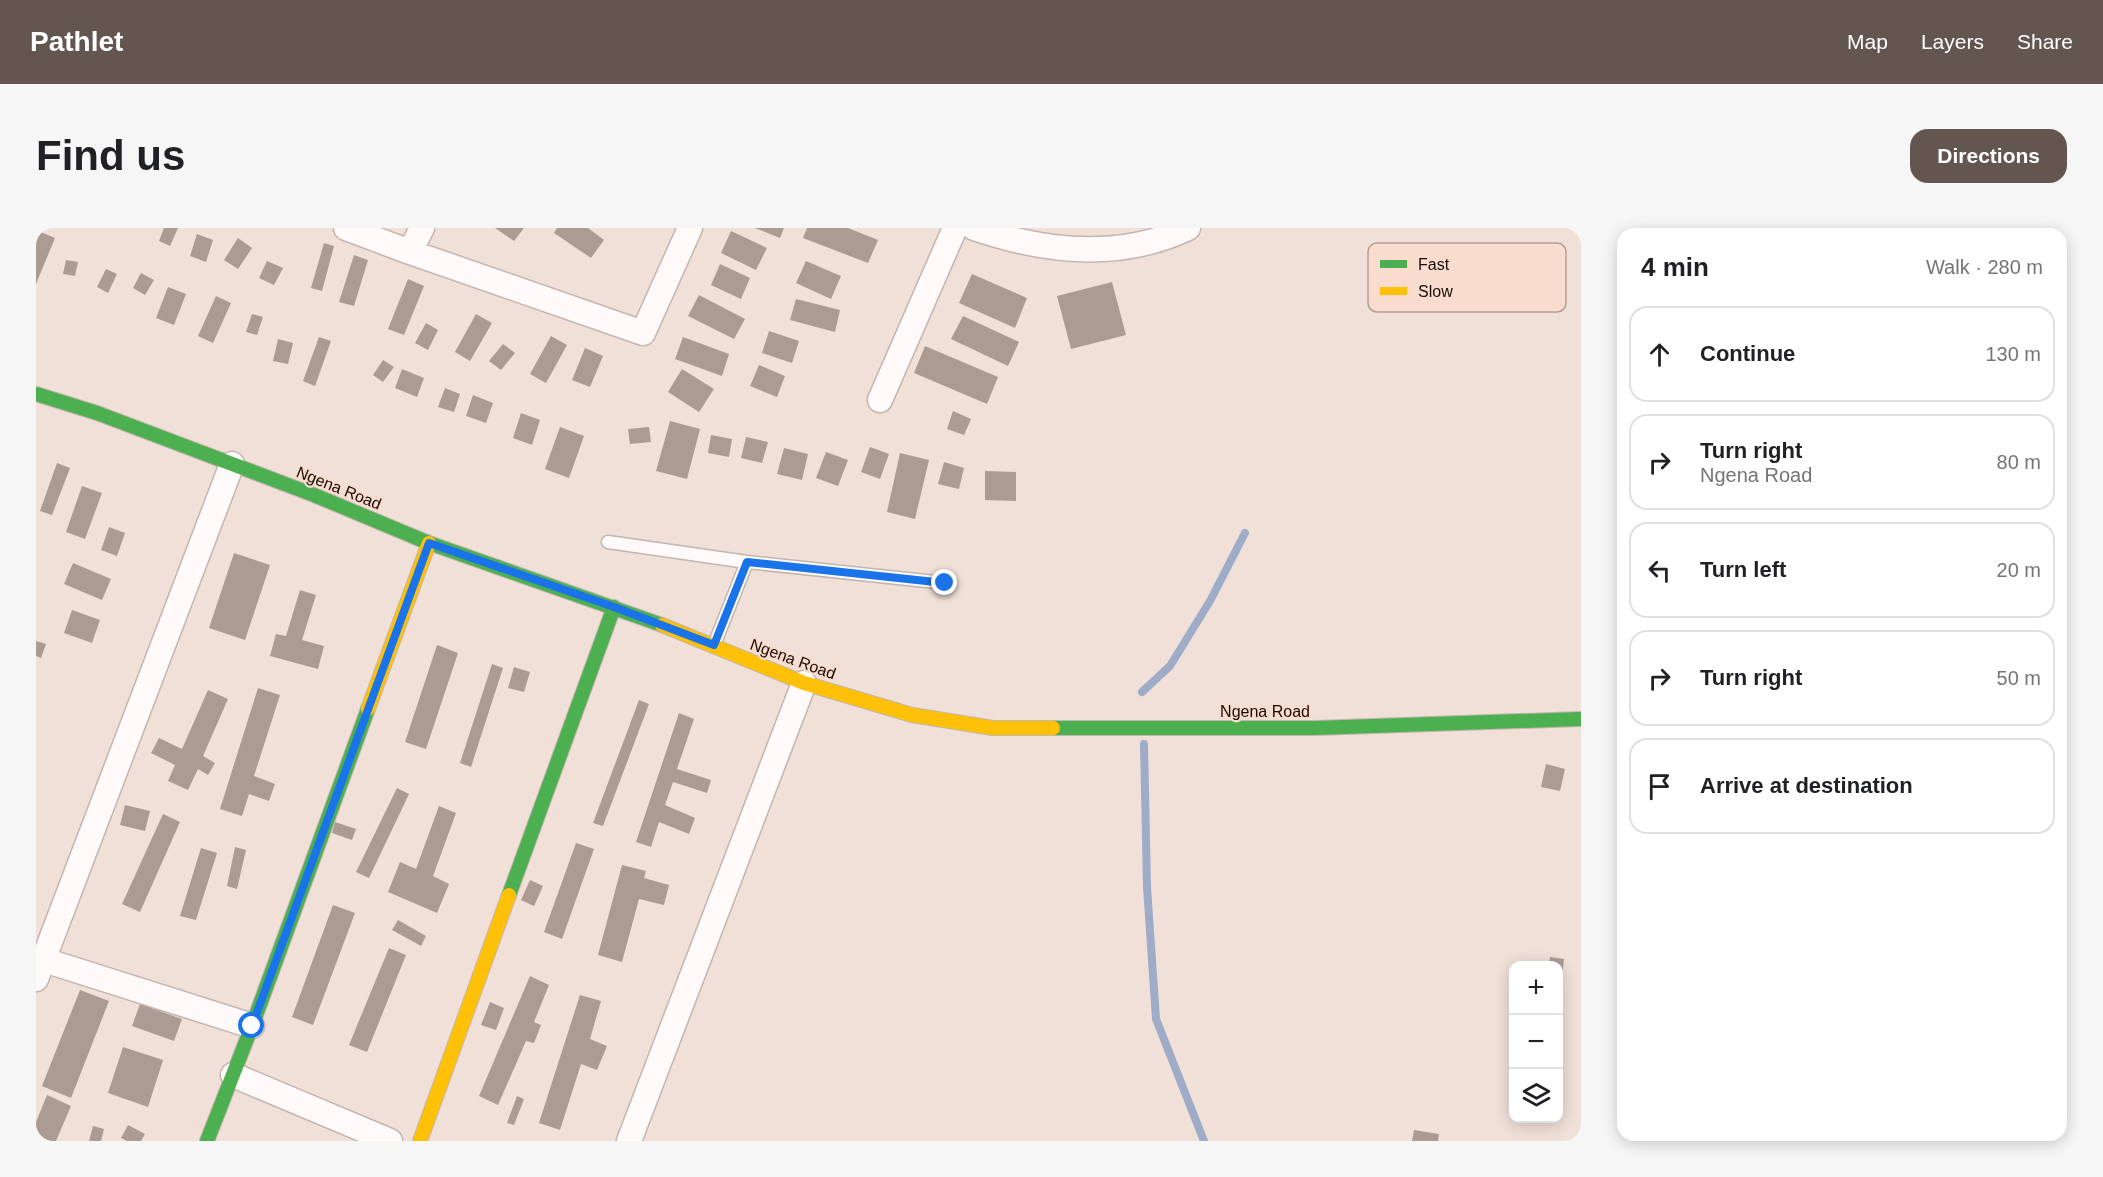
<!DOCTYPE html>
<html lang="en">
<head>
<meta charset="utf-8">
<style>
  body { margin:0; font-family:Arial,sans-serif; background:#f6f6f6; color:#202124 }
  .controls { position:absolute; right:18px; bottom:18px; display:grid; overflow:hidden; border-radius:12px; box-shadow:0 3px 15px #0003 }
  .controls button { width:54px; height:54px; display:grid; place-items:center; padding:0; border:0; border-bottom:2px solid #e0e0e0; background:#fff; color:#202124; font:30px sans-serif }
  .stop { position:absolute; width:18px; height:18px; margin:-14px; border:4px solid #1a73e8; border-radius:50%; background:#fff }
  .stop.end { background:#1a73e8; border-color:#fff; box-shadow:0 2px 6px #0008 }
  .list { margin:0; padding:0; list-style:none }
  h2 { display:flex; justify-content:space-between; align-items:center; height:78px; margin:0; padding:0 24px; font-size:26px }
  h2 small { font-size:20px; font-weight:400; color:#757577 }
  .list li { display:grid; grid-template-columns:39px 1fr auto; gap:18px; align-items:center; box-sizing:border-box; height:96px; margin:0 12px 12px; padding:0 12px; border:2px solid #e0e0e0; border-radius:18px }
  .list b { display:block; font-size:22px; white-space:nowrap }
  .list p { margin:0; font-size:20px; white-space:nowrap; color:#757577 }
  .list em { font-size:20px; font-style:normal; color:#757577 }
  .icon { flex:none; width:33px; height:33px; fill:none; stroke:currentColor; stroke-width:2; stroke-linecap:round; stroke-linejoin:round }
  .map { position:relative; flex:none; width:1545px; height:913px; overflow:hidden; border-radius:18px }
  header { display:flex; align-items:center; gap:36px; box-sizing:border-box; height:84px; padding:0 30px; background:#635650; color:#fff }
  header strong { font-size:28px }
  nav { display:flex; gap:33px; margin-inline-start:auto; font-size:21px }
  .intro { display:flex; align-items:center; justify-content:space-between; box-sizing:border-box; height:144px; padding:0 36px }
  h1 { margin:0; font-size:42px }
  .button { padding:15px 27px; border-radius:18px; background:#635650; color:#fff; font-size:21px; font-weight:700 }
  main { display:flex; gap:36px; padding:0 36px }
  aside { flex:1; background:#fff; border-radius:18px; box-shadow:0 3px 15px #0003 }
  .map>svg:first-child { display:block }
  .lines { fill:none; stroke-linecap:round; stroke-linejoin:round }
  .stream { stroke:#9facc7; stroke-width:8 }
  .building { fill:#ac9b93 }
  .lane-casing { stroke:#c3b5af; stroke-width:15 }
  .street-casing { stroke:#c3b5af; stroke-width:27 }
  .fast-casing { stroke:#c3b5af; stroke-width:16 }
  .slow-casing { stroke:#c3b5af; stroke-width:16 }
  .lane { stroke:#fdfaf9; stroke-width:12 }
  .street { stroke:#fdfaf9; stroke-width:24 }
  .fast { stroke:#4caf50; stroke-width:14 }
  .slow { stroke:#ffc107; stroke-width:14 }
  .route { stroke:#1a73e8; stroke-width:8 }
  .labels { text-anchor:middle; dominant-baseline:central; stroke-width:4.5; stroke-linejoin:round; paint-order:stroke }
  .street-label { font-size:16px; fill:#170b06; stroke:#fadcce }
  .key { fill:#fadcce; stroke:#b69d92; stroke-width:1.5 }
  .key-label { font-size:16px; fill:#170b06 }
</style>
</head>
<body>
<header>
<strong>Pathlet</strong>
<nav><a>Map</a><a>Layers</a><a>Share</a></nav>
</header>
<div class="intro"><h1>Find us</h1><a class="button">Directions</a></div>
<main>
<div class="map">
<svg width="1545" height="913" viewBox="0 0 1545 913">
  <rect width="100%" height="100%" fill="#f0e0d8"/>
  <g class="lines">
    <path class="stream" d="M1106,464L1134,438L1174,373L1209,305
      M1108,516L1111,659L1120,791L1168,913"/>
  </g>
  <path class="building" d="M128,0H142L134,18L123,13Z
    M459,0H488L478,13Z
    M521,0H552L568,12L555,30L518,5Z
    M719,0H748L744,10Z
    M771,0H812L842,12L832,35L767,10Z
    M0,2L19,10L0,56Z
    M695,3L731,20L720,42L685,25Z
    M161,6L177,12L170,34L154,28Z
    M202,10L216,20L202,41L188,32Z
    M288,15L298,18L286,63L275,60Z
    M318,27L332,32L318,78L303,74Z
    M30,32L42,34L39,48L27,46Z
    M231,33L247,40L238,57L223,50Z
    M770,33L805,48L795,71L760,55Z
    M684,36L714,50L705,71L675,57Z
    M70,41L81,46L72,65L61,59Z
    M105,45L118,52L109,67L97,60Z
    M936,46L991,70L979,100L923,75Z
    M372,51L388,58L368,107L352,101Z
    M1076,54L1090,107L1035,121L1021,68Z
    M132,59L150,66L138,97L120,90Z
    M663,67L709,91L698,111L652,88Z
    M180,68L195,75L177,115L162,108Z
    M760,71L804,82L799,104L754,92Z
    M216,86L227,89L221,107L210,104Z
    M440,86L456,95L434,133L419,124Z
    M927,88L983,114L972,138L915,111Z
    M390,95L402,102L392,122L379,115Z
    M733,103L763,113L756,135L726,125Z
    M515,108L531,117L510,155L494,146Z
    M283,109L295,113L279,158L267,153Z
    M647,109L693,126L686,148L639,131Z
    M242,111L257,115L252,136L237,133Z
    M467,116L479,125L465,142L453,133Z
    M889,118L962,149L951,176L878,145Z
    M549,120L567,128L554,159L536,152Z
    M347,132L358,139L347,154L337,147Z
    M723,137L749,148L741,169L714,158Z
    M366,141L388,150L381,169L359,160Z
    M646,141L678,161L663,184L632,164Z
    M409,160L424,166L418,184L402,179Z
    M437,167L457,175L450,195L430,188Z
    M917,183L935,191L928,207L911,201Z
    M485,185L504,192L496,217L477,210Z
    M634,193L664,201L651,251L620,243Z
    M524,199L548,208L533,250L509,241Z
    M613,199L615,214L594,216L592,201Z
    M675,207L696,211L693,229L672,225Z
    M710,209L732,214L726,235L705,230Z
    M834,219L853,226L844,251L825,244Z
    M748,220L772,226L766,252L741,246Z
    M790,224L812,232L802,258L780,250Z
    M864,225L893,232L879,291L851,284Z
    M908,234L928,240L923,261L902,256Z
    M21,235L34,240L16,287L4,283Z
    M949,243L980,244V273L949,272Z
    M46,258L66,265L49,311L30,304Z
    M73,299L89,305L81,328L65,322Z
    M198,325L234,337L209,412L173,400Z
    M37,335L75,351L66,372L28,356Z
    M264,362L280,367L266,412L288,418L282,441L234,428L240,406L250,408Z
    M36,382L64,392L56,415L28,405Z
    M0,413L10,416L5,430L0,428Z
    M401,417L422,425L390,521L369,514Z
    M456,436L467,440L435,539L424,535Z
    M478,439L494,444L488,464L472,460Z
    M222,460L244,467L218,548L239,556L233,573L213,566L206,588L184,581Z
    M172,462L192,471L167,528L179,535L172,547L162,541L152,562L132,553L139,537L115,525L123,510L146,521Z
    M603,472L613,476L567,598L557,595Z
    M643,485L658,491L641,541L675,552L671,565L637,554L629,577L659,590L653,606L623,594L615,619L600,614Z
    M1510,536L1529,541L1524,563L1505,559Z
    M361,560L373,566L333,650L320,644Z
    M89,577L114,583L109,603L84,597Z
    M403,578L420,585L397,648L413,656L401,685L352,664L364,634L380,641Z
    M127,586L144,594L104,684L86,676Z
    M299,594L320,601L316,612L296,605Z
    M540,615L558,621L526,711L508,704Z
    M199,619L210,622L201,661L191,658Z
    M165,620L181,625L160,692L144,688Z
    M586,637L610,643L608,650L633,657L628,677L603,671L586,734L562,727Z
    M494,652L507,658L498,678L485,672Z
    M297,677L319,685L277,797L256,789Z
    M362,692L390,708L385,718L356,702Z
    M353,720L370,727L331,824L313,817Z
    M1514,729L1528,731L1526,750L1522,749V738H1513Z
    M494,748L513,757L498,794L505,797L498,815L490,813L462,877L443,868Z
    M44,762L73,773L35,870L6,858Z
    M544,767L565,773L554,811L571,818L561,842L545,836L524,902L503,895Z
    M454,774L468,780L460,802L445,797Z
    M104,776L146,791L138,813L96,798Z
    M87,819L127,832L112,879L72,865Z
    M11,867L35,878L20,913H0V894Z
    M481,868L488,871L478,897L471,895Z
    M92,897L109,906L105,913H91L85,910Z
    M57,898L68,901L65,913H53Z
    M1378,902L1403,906L1402,913H1376Z"/>
  <g class="lines">
    <defs>
      <path id="lane" d="M572,314L711,334L909,355
        M678,417L711,334"/>
      <path id="street" d="M310,0L374,24L607,105L654,0
        M938,0C1008,24 1083,33 1152,0
        M374,24L386,0
        M844,172L919,0
        M8,732L216,798
        M0,751L196,236
        M197,847L354,913
        M593,913L768,455"/>
      <path id="fast" d="M0,166L61,185L278,267L393,315L626,397
        M1017,500H1279L1545,491
        M473,667L578,379
        M171,913L216,798L332,481"/>
      <path id="slow" d="M626,397L768,455L876,487L957,500H1017
        M332,481L393,315
        M384,913L473,667"/>
    </defs>
    <use href="#lane" class="lane-casing"/>
    <use href="#street" class="street-casing"/>
    <use href="#fast" class="fast-casing"/>
    <use href="#slow" class="slow-casing"/>
    <use href="#lane" class="lane"/>
    <use href="#street" class="street"/>
    <use href="#fast" class="fast"/>
    <use href="#slow" class="slow"/>
  </g>
  <g class="lines">
    <path class="route" d="M216,798L393,315L578,379L678,417L711,334L909,355"/>
  </g>
  <g class="labels">
    <g class="street-label">
      <text transform="translate(303 260) rotate(22)">Ngena Road</text>
      <text transform="translate(757 431) rotate(20)">Ngena Road</text>
      <text x="1229" y="483">Ngena Road</text>
    </g>
  </g>
  <rect x="1332" y="15" width="198" height="69" rx="9" class="key"/>
  <rect x="1344" y="32" width="27" height="8" fill="#4caf50"/>
  <rect x="1344" y="59" width="27" height="8" fill="#ffc107"/>
  <g class="key-label">
    <text x="1382" y="42">Fast</text>
    <text x="1382" y="69">Slow</text>
  </g>
</svg>
<div class="controls">
<button>+</button>
<button>−</button>
<button><svg class="icon" aria-label="layers" viewBox="0 0 24 24"><path d="M12 4l9 5-9 5-9-5zM3 14l9 5 9-5"/></svg></button>
</div>
<div class="stop" style="left:216px;top:798px"></div>
<div class="stop end" style="left:909px;top:355px"></div>
</div>
<aside>
<h2>4 min<small>Walk · 280 m</small></h2>
<ul class="list">
<li><svg class="icon" aria-label="ahead" viewBox="0 0 24 24"><path d="M12 20V5M6 11l6-6 6 6"/></svg><div><b>Continue</b></div><em>130 m</em></li>
<li><svg class="icon" aria-label="right" viewBox="0 0 24 24"><path d="M7 20v-9h11M14 6l5 5-5 5"/></svg><div><b>Turn right</b><p>Ngena Road</p></div><em>80 m</em></li>
<li><svg class="icon" aria-label="left" viewBox="0 0 24 24"><path d="M17 20v-9H6M10 6l-5 5 5 5"/></svg><div><b>Turn left</b></div><em>20 m</em></li>
<li><svg class="icon" aria-label="right" viewBox="0 0 24 24"><path d="M7 20v-9h11M14 6l5 5-5 5"/></svg><div><b>Turn right</b></div><em>50 m</em></li>
<li><svg class="icon" aria-label="arrive" viewBox="0 0 24 24"><path d="M6 21V4h12l-3 4 3 4H6"/></svg><div><b>Arrive at destination</b></div></li>
</ul>
</aside>
</main>
</body>
</html>
